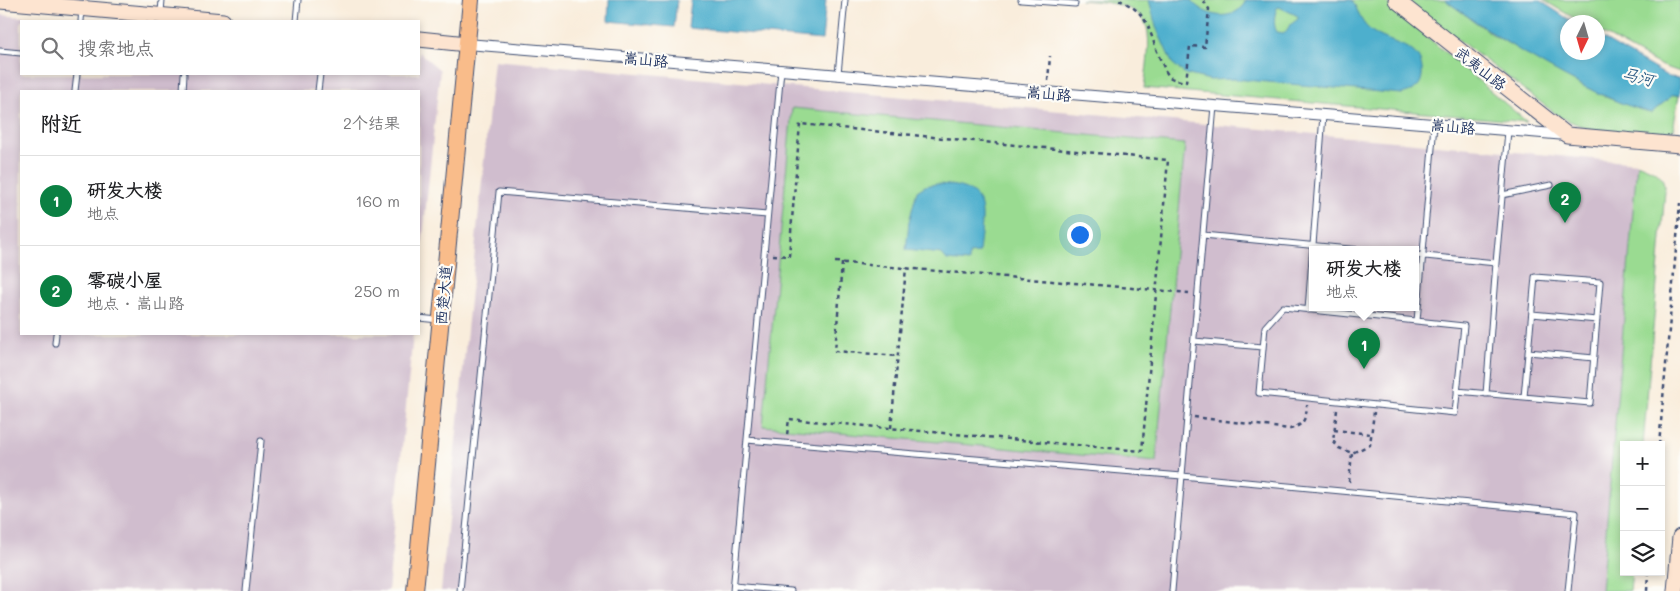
<!DOCTYPE html>
<html lang="zh">
<head>
<meta charset="utf-8">
<style>
  body { margin:0; font-family:Mali,"LXGW WenKai TC",sans-serif; background:#f2f2f2; color:#202124 }
  .controls { position:absolute; right:15px; bottom:15px; display:grid; overflow:hidden; border-radius:0px; box-shadow:0 2px 8px #0003 }
  .controls button { width:45px; height:45px; display:grid; place-items:center; padding:0; border:0; border-bottom:1px solid #e0e0e0; background:#fff; color:#202124; font:25px sans-serif }
  .compass { position:absolute; left:1560px; top:15px; width:45px; height:45px; border-radius:50%; background:#fff; box-shadow:0 2px 8px #0003; rotate:185deg }
  .you { position:absolute; left:1079px; top:234px; width:18px; height:18px; margin:-12px; border:4px solid #fff; border-radius:50%; background:#1a73e8; box-shadow:0 0 0 8px #1a73e833 }
  .badge { display:grid; place-items:center; width:32px; height:32px; border-radius:50%; background:#0b8043; color:#fff; font-size:16px; font-weight:700 }
  .pin { position:absolute; translate:-50% -41px; filter:drop-shadow(0 1px 2px #0008) }
  .pin::after { content:''; position:absolute; top:26px; width:18px; height:15px; background:inherit; clip-path:polygon(0 0,100% 0,50% 100%) }
  .popup { position:absolute; left:1309px; top:246px; width:110px; height:65px; box-sizing:border-box; display:grid; place-content:center; border-radius:0px; background:#fff; filter:drop-shadow(0 1px 4px #0005); font-size:16px; white-space:nowrap; color:#757577 }
  .popup b { font-size:19px; color:#202124 }
  .popup::after { content:''; position:absolute; left:50%; top:100%; margin-left:-10px; border:10px solid transparent; border-top-color:#fff }
  .list { margin:0; padding:0; list-style:none }
  h2 { display:flex; justify-content:space-between; align-items:center; height:65px; margin:0; padding:0 20px; font-size:21px }
  h2 small { font-size:16px; font-weight:400; color:#757577 }
  .list li { display:grid; grid-template-columns:32px 1fr auto; gap:15px; align-items:center; box-sizing:border-box; height:90px; padding:0 20px; border-top:1px solid #e0e0e0 }
  .list b { display:block; font-size:19px; white-space:nowrap }
  .list p { margin:0; font-size:16px; white-space:nowrap; color:#757577 }
  .list em { font-size:16px; font-style:normal; color:#757577 }
  .icon { flex:none; width:28px; height:28px; fill:none; stroke:currentColor; stroke-width:2; stroke-linecap:round; stroke-linejoin:round }
  .map { position:relative; flex:none; width:1680px; height:591px; overflow:hidden }
  .search { position:absolute; background:#fff; box-shadow:0 2px 8px #0003; left:20px; top:20px; width:400px; height:55px; display:flex; align-items:center; gap:12px; box-sizing:border-box; padding:0 18px; border-radius:0px; color:#757577; font-size:19px }
  .panel { position:absolute; background:#fff; box-shadow:0 2px 8px #0003; left:20px; top:90px; width:400px; height:245px; border-radius:0px }
  .map>svg:first-child { display:block }
  .industrial { fill:#d0bdce; fill-rule:evenodd }
  .green { fill:#9adb91; stroke:#5a8578 }
  .water { fill:#4eafcd; stroke:#346f96; fill-rule:evenodd }
  .lines { fill:none; stroke-linecap:round; stroke-linejoin:round }
  .lane-casing { stroke:#3c4c71; stroke-width:7 }
  .street-casing { stroke:#3c4c71; stroke-width:12 }
  .secondary-casing { stroke:#3c4c71; stroke-width:17 }
  .primary-casing { stroke:#3c4c71; stroke-width:18 }
  .path { stroke:#3c4c71; stroke-width:2.5; stroke-dasharray:4 4; stroke-linecap:butt }
  .lane { stroke:#fff; stroke-width:5 }
  .street { stroke:#fff; stroke-width:10 }
  .secondary { stroke:#fde4d0; stroke-width:15 }
  .primary { stroke:#f9bc8a; stroke-width:16 }
  .labels { text-anchor:middle; dominant-baseline:central; stroke-width:4.5; stroke-linejoin:round; paint-order:stroke }
  .street-label { font-size:15px; fill:#1b2f5e; stroke:#fdfcf7 }
  .water-label { font-size:16px; font-style:italic; fill:#2d5c85; stroke:#fdfcf7 }
</style>
</head>
<body>
<div class="map">
<svg width="1680" height="591" viewBox="0 0 1680 591">
  <rect width="100%" height="100%" fill="#fdfcf7"/>
  <filter id="ink" filterUnits="userSpaceOnUse"><feTurbulence type="fractalNoise" baseFrequency=".02" numOctaves="2"/><feDisplacementMap in="SourceGraphic" scale="10" xChannelSelector="R" yChannelSelector="G"/><feConvolveMatrix kernelMatrix="1 2 1 2 8 2 1 2 1" color-interpolation-filters="sRGB"/></filter>
  <filter id="wash" filterUnits="userSpaceOnUse"><feTurbulence type="fractalNoise" baseFrequency=".0096" numOctaves="4" result="noise"/><feDisplacementMap in="SourceGraphic" scale="20" xChannelSelector="R" yChannelSelector="G"/><feGaussianBlur stdDeviation="1.12" result="paint"/><feColorMatrix in="noise" values="0 0 0 0 0 0 0 0 0 0 0 0 0 0 0 0 0 1.4 0 .05"/><feComposite in="paint" operator="in"/></filter>
  <g filter="url(#wash)">
    <rect width="100%" height="100%" fill="#f9eddc"/>
    <path class="industrial" d="M0,15L71,21H21V74H419V52L440,70L419,274V91H21V334H413L388,591H0Z
      M494,60L1637,163L1601,591H441ZM1313,250H1415V308H1313Z"/>
    <path class="green" d="M1081,0H1384L1527,122L1144,88C1146,71 1150,50 1148,33C1145,3 1104,2 1081,0Z
      M1406,0H1445L1492,34L1575,82L1608,98L1651,113L1673,95H1679L1673,130L1667,137L1593,131L1560,117Z
      M1543,0H1680V72L1660,65L1598,31V22H1581Z
      M792,108L1185,144L1156,462L763,426Z
      M1637,163C1653,170 1664,172 1665,191L1643,445H1624V572H1632L1630,591H1601Z"/>
    <path class="water" d="M609,0H677L674,27L608,21Z
      M691,0H826L822,40L688,28Z
      M1149,0H1191C1204,17 1235,24 1246,0H1352C1359,11 1359,20 1369,29C1390,47 1425,42 1422,76C1421,88 1412,91 1402,94L1234,79L1210,80L1185,74L1172,63L1156,27ZM1279,7L1298,16V19L1290,25L1285,33L1277,32C1273,25 1274,16 1277,8Z
      M1445,0H1539L1573,22H1568V52H1598V36L1669,77L1680,78V95H1673L1651,113C1636,108 1621,104 1607,97C1550,72 1496,37 1445,0Z
      M936,184C992,186 983,209 979,253L969,254V262L947,260L942,254L906,250L909,222L917,191L925,186Z"/>
  </g>
  <g filter="url(#ink)">
    <g class="lines">
      <defs>
        <path id="lane" d="M1021,0L1075,4
          M161,12L162,0
          M81,21L82,9
          M296,21L298,0
          M0,51L21,53
          M838,74L845,0
          M75,91L77,74
          M183,91L184,74
          M318,91L320,74
          M1502,195L1551,185
          M1203,235L1360,250
          M1415,255L1496,263L1486,394
          M1496,263L1508,131
          M1283,307L1464,326L1455,413L1259,393L1265,327Z
          M1308,310L1323,115
          M1532,314L1597,320
          M419,318L438,320
          M1417,321L1434,125
          M1194,341L1263,347
          M55,343L56,334
          M1528,352L1594,358
          M1457,391L1590,403L1600,282L1535,277L1524,397
          M747,440L1182,476L1576,513L1568,591
          M734,586L791,591
          M246,591L261,441
          M460,591L499,192L767,215
          M733,591L781,70
          M1172,591L1214,106"/>
        <path id="street" d="M467,44L1566,135"/>
        <path id="secondary" d="M1396,0L1567,135L1680,145
          M0,1L223,21
          M419,39L467,44
          M1675,591L1680,537"/>
        <path id="primary" d="M415,591L471,0"/>
      </defs>
      <use href="#lane" class="lane-casing"/>
      <use href="#street" class="street-casing"/>
      <use href="#secondary" class="secondary-casing"/>
      <use href="#primary" class="primary-casing"/>
      <path class="path" d="M1119,0C1152,14 1148,33 1161,61C1164,67 1166,74 1171,78C1175,80 1181,81 1186,82L1190,46L1205,47L1209,9L1203,0
        M1048,81L1050,56
        M773,255L789,256L800,124L1168,160L1142,451L789,419L787,435
        M835,262L1189,293
        M842,263L835,351L898,356
        M1337,410L1333,441L1339,448L1352,453L1370,445L1374,412
        M1194,417L1290,429C1304,425 1306,419 1307,405
        M891,428L906,268
        M1334,430L1371,434
        M1659,445L1680,203
        M1349,482L1352,453
        M1647,591L1648,572"/>
      <use href="#lane" class="lane"/>
      <use href="#street" class="street"/>
      <use href="#secondary" class="secondary"/>
      <use href="#primary" class="primary"/>
    </g>
  </g>
  <g class="labels">
    <g class="street-label">
      <text transform="translate(646 59) rotate(5)">嵩山路</text>
      <text transform="translate(1481 68) rotate(38)">武夷山路</text>
      <text transform="translate(1049 93) rotate(5)">嵩山路</text>
      <text transform="translate(1453 126) rotate(5)">嵩山路</text>
      <text transform="translate(443 295) rotate(-85)">西楚大道</text>
    </g>
    <g class="water-label">
      <text transform="translate(1638 76) rotate(14)">马河</text>
    </g>
  </g>
</svg>
<div class="controls">
<button>+</button>
<button>−</button>
<button><svg class="icon" aria-label="layers" viewBox="0 0 24 24"><path d="M12 4l9 5-9 5-9-5zM3 14l9 5 9-5"/></svg></button>
</div>
<svg class="compass" viewBox="-18 -18 36 36"><path d="M0-13l5 13h-10z" fill="#e53935"/><path d="M0 13l5-13h-10z" fill="#757577"/></svg>
<div class="you"></div>
<div class="pin badge" style="left:1364px;top:369px">1</div>
<div class="popup"><b>研发大楼</b>地点</div>
<div class="pin badge" style="left:1565px;top:223px">2</div>
<div class="search"><svg class="icon" aria-label="search" viewBox="0 0 24 24"><circle cx="10" cy="10" r="6"/><path d="M15 15l6 6"/></svg>搜索地点</div>
<section class="panel">
<h2>附近<small>2个结果</small></h2>
<ul class="list">
<li><span class="badge">1</span><div><b>研发大楼</b><p>地点</p></div><em>160 m</em></li>
<li><span class="badge">2</span><div><b>零碳小屋</b><p>地点 · 嵩山路</p></div><em>250 m</em></li>
</ul>
</section>
</div>
</body>
</html>
